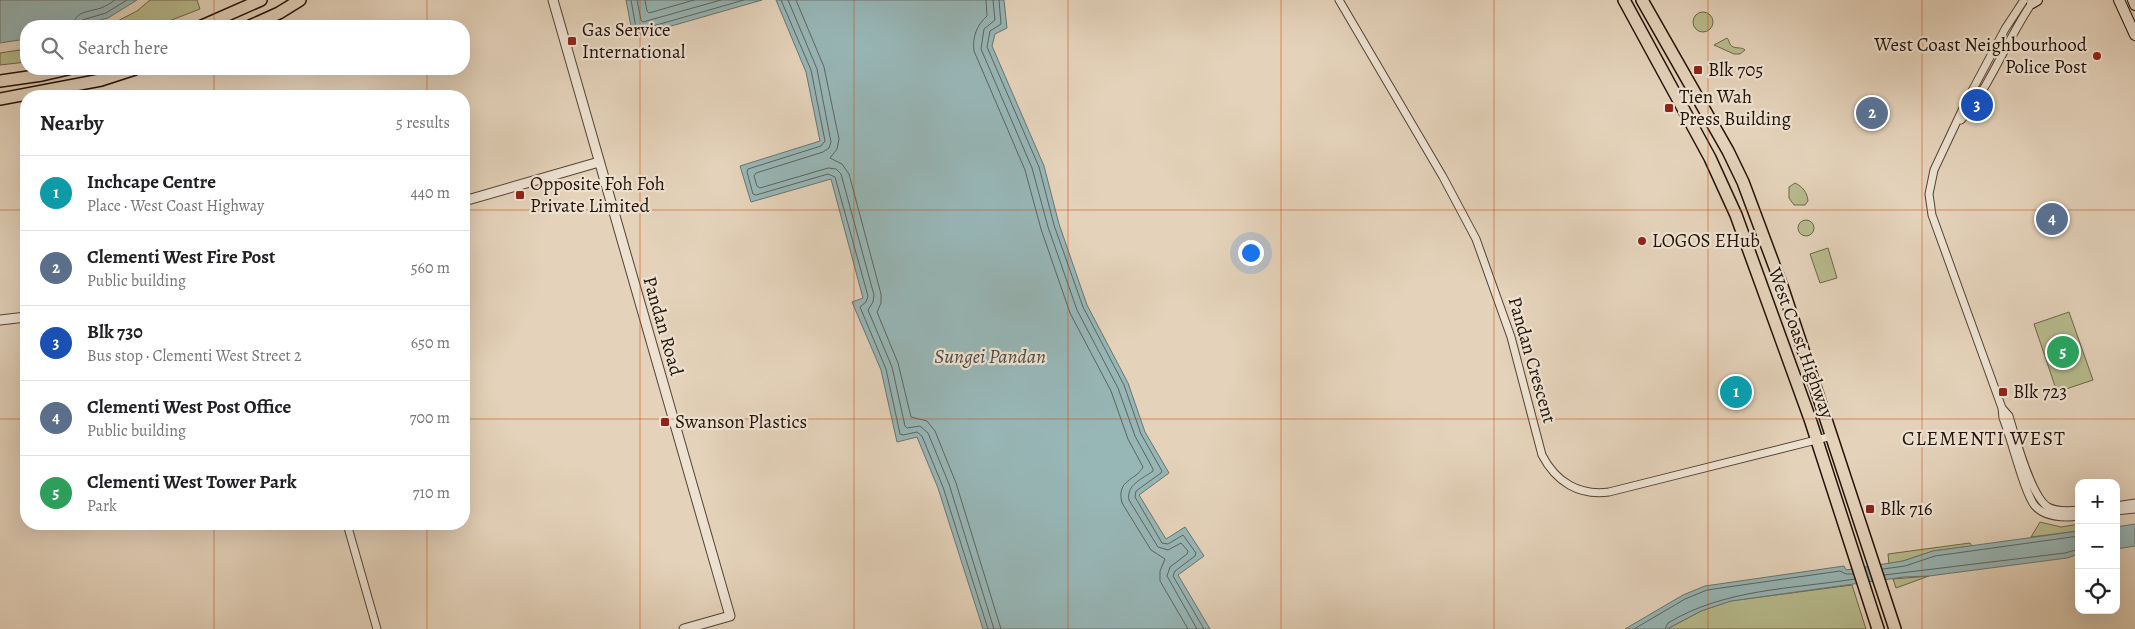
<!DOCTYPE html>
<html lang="en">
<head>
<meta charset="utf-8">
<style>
  body { margin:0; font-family:Alegreya,serif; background:#f2f2f2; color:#202124 }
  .controls { position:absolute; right:15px; bottom:15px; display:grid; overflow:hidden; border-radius:10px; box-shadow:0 5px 20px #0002 }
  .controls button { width:45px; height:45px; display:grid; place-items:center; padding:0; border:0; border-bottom:1px solid #e0e0e0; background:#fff; color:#202124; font:25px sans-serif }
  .you { position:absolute; left:1250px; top:252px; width:18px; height:18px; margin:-12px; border:4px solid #fff; border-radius:50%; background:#1a73e8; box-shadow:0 0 0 8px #1a73e833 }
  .badge { display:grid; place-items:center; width:32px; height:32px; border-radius:50%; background:#b45309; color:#fff; font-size:16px; font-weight:700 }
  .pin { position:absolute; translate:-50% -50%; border:2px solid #fff; box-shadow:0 1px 5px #0006 }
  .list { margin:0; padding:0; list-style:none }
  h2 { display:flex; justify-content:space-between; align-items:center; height:65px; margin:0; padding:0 20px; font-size:21px }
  h2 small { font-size:16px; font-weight:400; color:#757577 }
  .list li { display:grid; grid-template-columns:32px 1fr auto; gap:15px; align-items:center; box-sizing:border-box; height:75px; padding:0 20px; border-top:1px solid #e0e0e0 }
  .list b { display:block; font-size:19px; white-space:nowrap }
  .list p { margin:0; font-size:16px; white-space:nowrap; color:#757577 }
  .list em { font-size:16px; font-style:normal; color:#757577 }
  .icon { flex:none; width:28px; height:28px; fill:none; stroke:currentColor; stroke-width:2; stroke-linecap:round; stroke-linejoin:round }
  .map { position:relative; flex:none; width:2135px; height:629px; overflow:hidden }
  .search { position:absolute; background:#fff; box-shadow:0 5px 20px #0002; left:20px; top:20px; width:450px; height:55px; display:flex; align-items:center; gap:12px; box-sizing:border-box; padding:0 18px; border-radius:20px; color:#757577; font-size:19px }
  .panel { position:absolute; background:#fff; box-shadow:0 5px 20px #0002; left:20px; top:90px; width:450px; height:440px; border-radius:20px }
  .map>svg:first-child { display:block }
  .green { fill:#b7bb8d; stroke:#6d664a }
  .water { fill:#97b6b6; stroke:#697470 }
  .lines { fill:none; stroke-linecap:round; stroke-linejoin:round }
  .shore { stroke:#5d645e; stroke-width:1 }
  .minor-casing { stroke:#534233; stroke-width:9 }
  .tertiary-casing { stroke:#534233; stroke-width:11 }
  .secondary-casing { stroke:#231206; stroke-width:12 }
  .trunk-casing { stroke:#231206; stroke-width:14 }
  .minor { stroke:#ede2d2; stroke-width:7 }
  .tertiary { stroke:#ede2d2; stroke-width:9 }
  .secondary { stroke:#ede2d2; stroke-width:10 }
  .trunk { stroke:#e4d2ba; stroke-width:11 }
  .grid { fill:none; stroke:#ca4e0b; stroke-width:1; stroke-opacity:0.55 }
  .poi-dot { fill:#8f2418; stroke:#ede2d2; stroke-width:2 }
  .labels { text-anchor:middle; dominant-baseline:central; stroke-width:4.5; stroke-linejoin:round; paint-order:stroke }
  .poi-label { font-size:19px; fill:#231206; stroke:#ede2d2; text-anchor:start }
  .street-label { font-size:19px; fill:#231206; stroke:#ede2d2 }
  .water-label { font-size:20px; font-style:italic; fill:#4c4b44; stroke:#ede2d2 }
  .neighbourhood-label { font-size:20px; letter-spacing:1px; fill:#231206; stroke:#ede2d2 }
</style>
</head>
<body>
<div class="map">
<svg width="2135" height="629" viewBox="0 0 2135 629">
  <rect width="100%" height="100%" fill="#e4d2ba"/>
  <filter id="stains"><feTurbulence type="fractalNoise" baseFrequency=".004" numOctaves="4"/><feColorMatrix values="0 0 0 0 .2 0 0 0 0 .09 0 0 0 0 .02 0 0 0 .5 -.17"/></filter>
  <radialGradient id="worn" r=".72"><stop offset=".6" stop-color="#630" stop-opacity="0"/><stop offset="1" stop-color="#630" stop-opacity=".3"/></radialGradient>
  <path class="green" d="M150,0H197L200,9L156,26H108L137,11Z
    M1693 22a10 10 0 1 1 20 0a10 10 0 1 1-20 0Z
    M1727,38C1729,40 1729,42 1730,44C1733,50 1741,46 1745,50L1740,54H1734L1714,45Z
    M26,49V62L0,65V53Z
    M1795,183C1803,187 1807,192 1808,201L1805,205H1794L1789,198V187Z
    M1798 228a8 8 0 1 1 16 0a8 8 0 1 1-16 0Z
    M1828,248L1837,278L1820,283L1810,254Z
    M2069,312L2093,380L2057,392L2034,324Z
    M2040,522L2061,527L2079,524V531L2031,537Z
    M1970,543L1972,546L1933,551L1903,561L1889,564L1888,554Z
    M1929,576L1896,588L1893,579Z
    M1852,585L1866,629H1667L1701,611L1730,601Z"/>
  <path class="water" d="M0,0H137L108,18L76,26H26V39L0,43Z
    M626,0H762L633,37Z
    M776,0H1004L1007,28L995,34L992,46L1044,166L1059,224L1087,305L1128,383L1145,432L1169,473L1139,495L1166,539L1185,527L1204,556L1178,575L1210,629H983L938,488L917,437L897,442L881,370L852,302L863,298L831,179L751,202L740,166L820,141L806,72Z
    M2135,524V546L2116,549V527Z
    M2079,531V554L2067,558L1929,576L1904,577L1731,601L1701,611L1667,629H1625L1683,595L1705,586L1844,566L1846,570L1903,561L1933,551Z"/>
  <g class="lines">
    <path class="shore" d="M631,0L636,28L639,30L744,0
      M637,0L641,20L643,22L721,0
      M645,0L647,11L649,13L694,0
      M781,0L811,70L825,141L821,146L748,169L747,172L753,194L756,195L828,174L835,177L868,296L866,302L860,307L886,369L900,434L903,435L917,432L922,436L943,487L988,629
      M788,0L817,69L831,142L829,148L823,152L756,173L754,176L757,186L760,188L828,168L836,169L841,174L874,295L873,302L868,310L892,367L905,426L907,428L920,426L928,433L949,484L994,629
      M796,0L824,67L839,139L837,149L830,158L842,164L849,174L881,294V303L877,312L898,363L911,417L927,421L935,431L956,483L1001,629
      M986,0L987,16C977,25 972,37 974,51L1025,170L1041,229L1070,313L1111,391L1128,439L1143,467C1136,481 1116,479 1122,503L1151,550L1165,559L1160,571V581L1188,629
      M993,0L995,20L984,29L981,49L1032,168L1048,227L1077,310L1118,388L1135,436L1153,469V471C1142,479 1126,485 1129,500L1158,547L1168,550L1181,543L1188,551L1187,554L1170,567L1167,576L1197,629
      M999,0L1001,24L990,31L987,47L1039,167L1054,225L1083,307L1124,385L1141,434L1162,471L1161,473L1136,491L1135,497L1162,543L1168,544L1183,535L1196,553L1195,556L1175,571L1173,576L1204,629
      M73,26C74,11 89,12 101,8C106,6 111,3 115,0
      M79,26L82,20L106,13L127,0
      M1883,569L1905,566L1935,556L2079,536
      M1884,575L2065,553L2079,549
      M1634,629L1685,599L1707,590L1840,571L1846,574H1853
      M1665,629L1668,623C1724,589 1791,589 1855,579"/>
    <defs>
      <path id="minor" d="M1339,0L1443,177L1476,239L1511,337L1542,455C1556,482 1579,496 1609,492L1832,436
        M2024,0L2005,29L1965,104L1934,170L1929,194L1932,215L2002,408L2003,418C2011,437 2024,493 2035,506C2046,518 2064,518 2079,516
        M1961,120C1990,88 2008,36 2034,0
        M2002,408L2009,416C2015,436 2031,497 2048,507C2057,512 2069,511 2079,510
        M2116,506L2135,503
        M2116,511L2135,509
        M347,524L377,629"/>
      <path id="tertiary" d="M553,0L730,616L684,629
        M464,201L599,162
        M0,320L26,317"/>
      <path id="secondary" d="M2119,0L2135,35
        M2133,0L2135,5
        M2032,3L2037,0"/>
      <path id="trunk" d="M1624,0L1710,158L1736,215L1810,419L1878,629
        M1642,0L1728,151L1743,182L1783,289L1895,629
        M202,26L261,0
        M250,26L279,13L300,0
        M0,81L42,75L68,69
        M0,99L101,80L135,69"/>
    </defs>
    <use href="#minor" class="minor-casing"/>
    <use href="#tertiary" class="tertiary-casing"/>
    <use href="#secondary" class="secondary-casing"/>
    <use href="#trunk" class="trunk-casing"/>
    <use href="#minor" class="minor"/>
    <use href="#tertiary" class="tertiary"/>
    <use href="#secondary" class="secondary"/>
    <use href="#trunk" class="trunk"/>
  </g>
  <path class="grid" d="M214,0V26M427,0V26M640,0V629M854,0V629M1068,0V629M1281,0V629M1494,0V629M1708,0V629M1922,0V629M214,69V96M427,69V96M0,210H26M464,210H2135M0,419H26M464,419H2135M214,524V629M427,524V629"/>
  <g class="poi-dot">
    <rect x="567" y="36" width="10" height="10" rx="2.5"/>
    <circle cx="2097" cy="56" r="5"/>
    <rect x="1693" y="65" width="10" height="10" rx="2.5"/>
    <rect x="1664" y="103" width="10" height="10" rx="2.5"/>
    <rect x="515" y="190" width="10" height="10" rx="2.5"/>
    <circle cx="1642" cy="241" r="5"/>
    <rect x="1998" y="387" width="10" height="10" rx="2.5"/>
    <rect x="660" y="417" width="10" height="10" rx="2.5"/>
    <rect x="1865" y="504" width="10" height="10" rx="2.5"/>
  </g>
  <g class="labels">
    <g class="poi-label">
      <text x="582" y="30">Gas Service<tspan x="582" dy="22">International</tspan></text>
      <text x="2087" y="45" text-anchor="end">West Coast Neighbourhood<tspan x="2087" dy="22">Police Post</tspan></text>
      <text x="1708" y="70">Blk 705</text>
      <text x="1679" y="97">Tien Wah<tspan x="1679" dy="22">Press Building</tspan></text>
      <text x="530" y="184">Opposite Foh Foh<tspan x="530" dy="22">Private Limited</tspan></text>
      <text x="1652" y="241">LOGOS EHub</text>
      <text x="2013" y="392">Blk 723</text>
      <text x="675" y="422">Swanson Plastics</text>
      <text x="1880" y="509">Blk 716</text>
    </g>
    <g class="street-label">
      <text transform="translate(663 326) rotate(74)">Pandan Road</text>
      <text transform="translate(1801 343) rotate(70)">West Coast Highway</text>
      <text transform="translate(1532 360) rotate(74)">Pandan Crescent</text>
    </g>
    <g class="water-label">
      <text x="990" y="356">Sungei Pandan</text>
    </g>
    <g class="neighbourhood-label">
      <text x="1984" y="438">CLEMENTI WEST</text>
    </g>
  </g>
  <rect width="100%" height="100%" filter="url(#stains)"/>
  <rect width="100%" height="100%" fill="url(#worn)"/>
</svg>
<div class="controls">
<button>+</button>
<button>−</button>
<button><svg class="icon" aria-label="locate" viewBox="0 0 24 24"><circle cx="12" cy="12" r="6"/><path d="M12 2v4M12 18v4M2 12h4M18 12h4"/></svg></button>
</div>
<div class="you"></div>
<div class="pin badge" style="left:1736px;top:392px;background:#0f9aa8">1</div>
<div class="pin badge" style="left:1872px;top:113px;background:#5c6f8a">2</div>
<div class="pin badge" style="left:1977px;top:105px;background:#1a4fb4">3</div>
<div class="pin badge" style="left:2052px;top:219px;background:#5c6f8a">4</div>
<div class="pin badge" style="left:2063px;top:352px;background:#2e9e5b">5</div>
<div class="search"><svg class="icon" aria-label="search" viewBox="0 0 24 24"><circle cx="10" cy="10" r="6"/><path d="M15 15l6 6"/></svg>Search here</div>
<section class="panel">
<h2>Nearby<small>5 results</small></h2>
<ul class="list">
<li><span class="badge" style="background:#0f9aa8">1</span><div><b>Inchcape Centre</b><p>Place · West Coast Highway</p></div><em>440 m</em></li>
<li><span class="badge" style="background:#5c6f8a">2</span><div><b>Clementi West Fire Post</b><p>Public building</p></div><em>560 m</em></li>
<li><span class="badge" style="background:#1a4fb4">3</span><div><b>Blk 730</b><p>Bus stop · Clementi West Street 2</p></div><em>650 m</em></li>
<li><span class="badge" style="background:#5c6f8a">4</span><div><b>Clementi West Post Office</b><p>Public building</p></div><em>700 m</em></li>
<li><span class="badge" style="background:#2e9e5b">5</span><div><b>Clementi West Tower Park</b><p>Park</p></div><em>710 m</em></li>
</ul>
</section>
</div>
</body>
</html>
